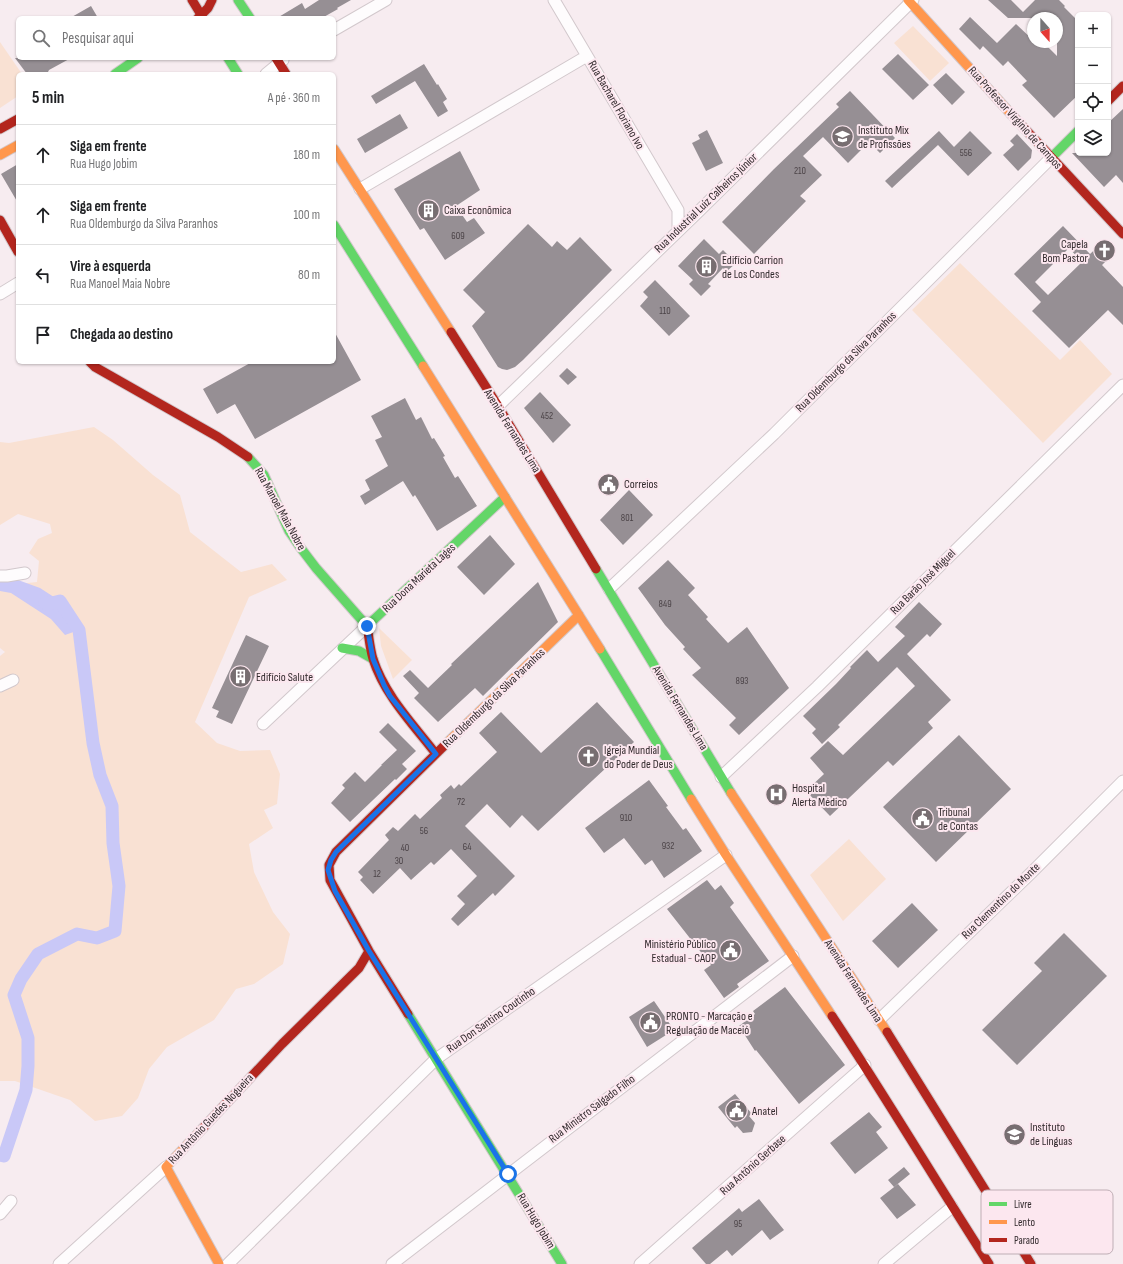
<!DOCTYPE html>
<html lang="pt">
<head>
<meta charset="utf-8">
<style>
  body { margin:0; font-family:"Sofia Sans Condensed",sans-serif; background:#f6f6f6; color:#202124 }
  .controls { position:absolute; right:12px; top:12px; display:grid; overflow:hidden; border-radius:6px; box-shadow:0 1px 3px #0004 }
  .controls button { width:36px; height:36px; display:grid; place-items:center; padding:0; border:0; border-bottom:1px solid #e0e0e0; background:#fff; color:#202124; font:20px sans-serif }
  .compass { position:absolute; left:1027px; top:12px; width:36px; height:36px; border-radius:50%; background:#fff; box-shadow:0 1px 3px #0004; rotate:159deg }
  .stop { position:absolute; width:12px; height:12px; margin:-9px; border:3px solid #1a73e8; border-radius:50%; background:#fff }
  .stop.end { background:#1a73e8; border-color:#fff; box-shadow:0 1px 4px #0008 }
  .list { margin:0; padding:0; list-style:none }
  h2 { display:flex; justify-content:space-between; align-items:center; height:52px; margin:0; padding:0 16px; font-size:17px }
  h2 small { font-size:13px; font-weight:400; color:#757577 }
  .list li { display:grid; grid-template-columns:26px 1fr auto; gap:12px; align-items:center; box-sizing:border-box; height:60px; padding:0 16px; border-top:1px solid #e0e0e0 }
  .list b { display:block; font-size:15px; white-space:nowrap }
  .list p { margin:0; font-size:13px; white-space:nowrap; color:#757577 }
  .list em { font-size:13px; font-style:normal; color:#757577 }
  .icon { flex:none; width:22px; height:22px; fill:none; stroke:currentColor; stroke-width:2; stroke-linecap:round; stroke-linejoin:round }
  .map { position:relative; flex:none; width:1123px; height:1264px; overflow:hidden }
  .search { position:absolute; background:#fff; box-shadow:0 1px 3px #0004; left:16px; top:16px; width:320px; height:44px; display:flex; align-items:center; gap:10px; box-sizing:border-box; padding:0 14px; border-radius:6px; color:#757577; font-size:15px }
  .panel { position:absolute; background:#fff; box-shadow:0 1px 3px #0004; left:16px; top:72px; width:320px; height:292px; border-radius:6px }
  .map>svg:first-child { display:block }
  .green { fill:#f9e1d3 }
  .water { fill:#c9c8f7 }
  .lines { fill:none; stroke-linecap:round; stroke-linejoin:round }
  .canal { stroke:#c9c8f7; stroke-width:13 }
  .building { fill:#968f94; fill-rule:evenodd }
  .street-casing { stroke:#d2c8cc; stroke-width:13 }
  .fast-casing { stroke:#d2c8cc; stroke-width:11 }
  .slow-casing { stroke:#d2c8cc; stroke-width:11 }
  .jam-casing { stroke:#d2c8cc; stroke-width:11 }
  .street { stroke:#fefcfd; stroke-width:11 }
  .fast { stroke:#63d668; stroke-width:9 }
  .slow { stroke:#ff974d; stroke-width:9 }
  .jam { stroke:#b3261e; stroke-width:9 }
  .route { stroke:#1a73e8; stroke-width:5 }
  .labels { text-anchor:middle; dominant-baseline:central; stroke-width:4; stroke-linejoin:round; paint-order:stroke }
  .number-label { font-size:10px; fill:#4b4347 }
  .street-label { font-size:12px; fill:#322a2d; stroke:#fce7ef }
  .poi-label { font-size:12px; fill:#322a2d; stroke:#fce7ef; text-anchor:start }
  .key { fill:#fce7ef; stroke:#bfaeb5; stroke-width:1 }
  .key-label { font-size:11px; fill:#322a2d }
</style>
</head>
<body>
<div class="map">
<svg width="1123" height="1264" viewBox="0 0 1123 1264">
  <rect width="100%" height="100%" fill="#f7ecf0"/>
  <path class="green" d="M913,26L949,63L930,81L894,43Z
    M0,42L22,74H18V96L0,108Z
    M960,263L1060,360L1080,340L1112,374L1043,443L912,310Z
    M94,427L113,440L153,475L180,495L190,532L241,572L272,564L287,580L249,597L195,722L217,743L240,751L270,750L280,774L277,804L264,810L273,828L249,844L254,872L273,912L290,934L283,964L254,984L236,989L214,1020L167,1047L149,1069L138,1098L122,1116L95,1121L70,1100L15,1081H0V656L5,652L0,648V586L37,582L39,561L29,553L38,539L52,533L50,524L18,514L0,525V442L9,443Z
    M379,628L412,660L393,679L381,646Z
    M849,839L886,879L843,921L810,875Z"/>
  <path class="water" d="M7,576L40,588L60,601L79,630L65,635L51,619L11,593L0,591V577Z"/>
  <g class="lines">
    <path class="canal" d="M0,1155L4,1156L26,1090L28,1066V1038L14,995L21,979L38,954L77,934L97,938L115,931L119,886L113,843L112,806L100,775L93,743L79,630L60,601L48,604L45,603"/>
  </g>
  <path class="building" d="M319,0H351L337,8L338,9L322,18H277L302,3L305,9Z
    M988,0H1011L1023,12L1035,0H1059L1065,6L1064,7L1078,21V95L1054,118L1022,85L1027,81L1008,61L1003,66L983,46L980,50L959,29L970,17L997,43L1016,24L1033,40V42H1043L1057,56V18H1008Z
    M91,6L98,18H70Z
    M898,54L929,85L913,100L882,69Z
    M15,58H71L49,70L47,74H27Z
    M424,64L437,85L438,84L447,99L443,102L448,111L438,117L415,81L376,104L371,96Z
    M946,73L965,92L952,105L933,85Z
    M850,91L895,138L880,153L869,142L848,163L823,137L803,156L822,175L800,196L806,201L754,254L722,222L774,169L839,107L836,104Z
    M1123,109V183L1116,175L1104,187L1072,153H1108V123Z
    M400,114L408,128L365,153L357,139Z
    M707,130L723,163L706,171L692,143L700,139L698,135Z
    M939,131L954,147L970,131L992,153L968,176L938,145L892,188L885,181Z
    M1017,134L1032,150L1031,158L1018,171L1003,155L1014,145L1010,141Z
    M460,151L480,190L456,206L467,222L474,218L485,233L445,260L424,228L420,230L394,189Z
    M18,164V203L1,174Z
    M528,224L552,247L557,241L567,250L580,237L612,270L523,360L515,367L507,370L502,369L498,367L472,326L485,312L463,290Z
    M1063,226L1090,254L1104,241L1115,252L1102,265L1123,287V325L1108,310L1069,348L1032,311L1041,302L1014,274ZM1069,248L1082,262L1048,295L1035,282Z
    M704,239L719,254L723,250L736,263L726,272L723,268L708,284L711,286L701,296L689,284L693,280L678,266Z
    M655,280L690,316L669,336L640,306L648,297L643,292Z
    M334,331L361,380L255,439L235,404L217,414L203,389L252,362H334Z
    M567,368L577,377L568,385L559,376Z
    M540,392L571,425L553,443L524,408Z
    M405,398L416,420L421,417L432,439L434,438L445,456L443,457L455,478L458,476L477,506L437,531L415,495L413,497L403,481L365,505L360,496L370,490L365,480L388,466L375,440L382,437L371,416Z
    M629,490L653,515L623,545L600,520Z
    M490,535L515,564L484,595L457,567Z
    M668,560L695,588L688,595L708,617L706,619L728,643L747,627L789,688L739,735L729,725L736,718L692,675L701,668L683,649L685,647L665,625L638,588Z
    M538,582L558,622L483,696L475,688L438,722L414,698L419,693L403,676L410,670L428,688L452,665L451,664Z
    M919,602L942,624L930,637L927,634L907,654L951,700L928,722L933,728L893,766L888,761L830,816L806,791L824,774L810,758L828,741L843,755L915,686L897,667L838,725L840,727L822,744L812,733L816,729L803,716L836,684L851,668L850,667L867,650L878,662L905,636L895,627Z
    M246,635L269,646L232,724L216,717L219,711L212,708Z
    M597,702L634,742L538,831L522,815L510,828L487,804L465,826L515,876L495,896L493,893L458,926L451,919L465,904L457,896L477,876L451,849L434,865L431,862L411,880L400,868L373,894L360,880L363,877L358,872L389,840L385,835L393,827L398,831L415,814L420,819L442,798L440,795L451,785L454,789L459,784L461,786L497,752L479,733L501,712L541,753Z
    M388,723L416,751L402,764L407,769L396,780L395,779L350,822L331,803L345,788L342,785L355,772L365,782L382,765H381L397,750L379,732Z
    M959,735L1011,789L936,862L883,807Z
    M649,780L668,806L666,807L683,830L686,828L702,851L664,878L652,860L645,865L624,838L604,853L585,828Z
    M707,880L715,890L721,885L734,903L730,907L769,961L737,984L739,987L724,998L704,970L711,965L667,909Z
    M912,903L938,930L898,968L872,941Z
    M1064,933L1107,976L1017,1065L982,1030L1042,971L1034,963Z
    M785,987L845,1065L799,1104L756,1050L755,1051L739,1026L755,1014L753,1011Z
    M654,1001L674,1030L647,1047L629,1017Z
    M735,1094L752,1114L749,1116L755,1123L752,1132L743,1133L737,1126L735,1128L718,1107Z
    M869,1112L882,1127L876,1132L888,1148L855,1174L830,1143Z
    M904,1167L910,1174L894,1187L888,1180Z
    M898,1184L916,1205L897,1219L880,1198Z
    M759,1199L784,1230L770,1240L762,1230L732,1256L727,1250L710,1264H706L692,1248L739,1208L742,1212Z"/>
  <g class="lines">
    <defs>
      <path id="street" d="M554,0L678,210V229
        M334,30L386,0
        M266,74L283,60
        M360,189L587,56
        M0,294L18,283
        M498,406L699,211L913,0
        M0,576H7L25,573
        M609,589L774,434L1051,158
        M0,686L13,680
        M263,724L367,626
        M721,777L817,687L1123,385
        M879,1020L1031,873L1123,781
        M0,1214L11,1201
        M59,1264L166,1167
        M228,1264L436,1059L726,855
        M392,1264L793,956
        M640,1264L865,1065
        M884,1264L952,1207"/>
      <path id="fast" d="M238,0L250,18
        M228,58L238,74
        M115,74L138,58
        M1051,158L1078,131
        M334,225L423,366
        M248,457L264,475L289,531L300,547L316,568L367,626
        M596,569L731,793
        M367,626L505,497
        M342,648L359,651L373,659
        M600,649L691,799
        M408,1014L562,1264"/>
      <path id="slow" d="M908,0L1011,114
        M334,149L451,332
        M0,155L18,145
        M423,366L600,649
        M447,743L579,615
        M731,793L887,1032
        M691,799L726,855L832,1016
        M203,1128L166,1167L219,1264"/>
      <path id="jam" d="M192,0L203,18
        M198,18L208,8L212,0
        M276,58L286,74
        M1108,101L1123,86
        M1011,114L1123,234
        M0,129L18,119
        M0,220L18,252
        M451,332L498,406L596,569
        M90,362L95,367L218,437L248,457
        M367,626C369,637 370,649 373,659C385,696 413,724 436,754
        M408,1014L369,951L330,880L329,865L336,852L447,743
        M832,1016C886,1097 936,1182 989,1264
        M887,1032L1031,1264
        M203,1128L282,1044L359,968L369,951"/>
    </defs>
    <use href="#street" class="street-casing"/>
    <use href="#fast" class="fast-casing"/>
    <use href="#slow" class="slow-casing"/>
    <use href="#jam" class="jam-casing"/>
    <use href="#street" class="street"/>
    <use href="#fast" class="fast"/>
    <use href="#slow" class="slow"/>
    <use href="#jam" class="jam"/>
  </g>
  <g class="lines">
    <path class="route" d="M367,626L373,659L384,685L390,696L436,754L336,852L331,860L328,870L335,891L369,951L508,1174"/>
  </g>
  <defs>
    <symbol id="university-disc" viewBox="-11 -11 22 22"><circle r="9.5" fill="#776e71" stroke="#fce7ef"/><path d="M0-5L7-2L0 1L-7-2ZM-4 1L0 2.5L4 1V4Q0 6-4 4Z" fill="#fff"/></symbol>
    <symbol id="building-disc" viewBox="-11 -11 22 22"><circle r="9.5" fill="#776e71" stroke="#fce7ef"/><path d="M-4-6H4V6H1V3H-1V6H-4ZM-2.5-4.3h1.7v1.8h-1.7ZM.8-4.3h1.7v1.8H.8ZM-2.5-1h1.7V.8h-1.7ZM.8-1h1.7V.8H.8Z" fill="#fff"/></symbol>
    <symbol id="church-disc" viewBox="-11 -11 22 22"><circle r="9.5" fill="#776e71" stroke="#fce7ef"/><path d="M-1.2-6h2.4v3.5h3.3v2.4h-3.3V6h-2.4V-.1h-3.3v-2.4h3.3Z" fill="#fff"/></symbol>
    <symbol id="civic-disc" viewBox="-11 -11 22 22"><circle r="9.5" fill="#776e71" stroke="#fce7ef"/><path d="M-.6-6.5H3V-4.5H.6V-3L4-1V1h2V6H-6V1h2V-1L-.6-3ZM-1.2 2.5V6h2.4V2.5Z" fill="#fff"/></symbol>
    <symbol id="hospital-disc" viewBox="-11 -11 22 22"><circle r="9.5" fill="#776e71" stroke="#fce7ef"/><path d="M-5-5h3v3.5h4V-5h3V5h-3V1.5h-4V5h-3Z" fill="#fff"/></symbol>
  </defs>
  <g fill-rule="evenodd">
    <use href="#university-disc" x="830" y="124" width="25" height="25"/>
    <use href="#building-disc" x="416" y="198" width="25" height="25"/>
    <use href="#church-disc" x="1092" y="238" width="25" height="25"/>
    <use href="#building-disc" x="694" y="254" width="25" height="25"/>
    <use href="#civic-disc" x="596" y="472" width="25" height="25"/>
    <use href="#building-disc" x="228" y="664" width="25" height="25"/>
    <use href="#church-disc" x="576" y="744" width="25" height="25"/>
    <use href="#hospital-disc" x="764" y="782" width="25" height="25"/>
    <use href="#civic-disc" x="910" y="806" width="25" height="25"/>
    <use href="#civic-disc" x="718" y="938" width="25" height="25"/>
    <use href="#civic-disc" x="638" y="1010" width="25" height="25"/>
    <use href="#civic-disc" x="724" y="1098" width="25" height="25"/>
    <use href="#university-disc" x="1002" y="1122" width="25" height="25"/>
  </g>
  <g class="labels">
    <g class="number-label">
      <text x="966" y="153">556</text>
      <text x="800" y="171">210</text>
      <text x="458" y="236">609</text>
      <text x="665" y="311">110</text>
      <text x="547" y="416">452</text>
      <text x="627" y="518">801</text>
      <text x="665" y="604">849</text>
      <text x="742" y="681">893</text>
      <text x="461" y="802">72</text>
      <text x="626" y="818">910</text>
      <text x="424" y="831">56</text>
      <text x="668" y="846">932</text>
      <text x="467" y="847">64</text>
      <text x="405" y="848">40</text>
      <text x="399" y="861">30</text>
      <text x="377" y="874">12</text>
      <text x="738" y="1224">95</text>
    </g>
    <g class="street-label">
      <text transform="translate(616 105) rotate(60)">Rua Bacharel Floriano Ivo</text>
      <text transform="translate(1015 118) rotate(48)">Rua Professor Virgínio de Campos</text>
      <text transform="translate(706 203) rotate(-44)">Rua Industrial Luiz Calheiros Júnior</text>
      <text transform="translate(846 362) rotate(-45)">Rua Oldemburgo da Silva Paranhos</text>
      <text transform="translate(512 431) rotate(58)">Avenida Fernandes Lima</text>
      <text transform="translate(280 509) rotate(61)">Rua Manoel Maia Nobre</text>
      <text transform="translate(419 578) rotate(-43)">Rua Dona Marieta Lages</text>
      <text transform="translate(923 582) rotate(-45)">Rua Barão José Miguel</text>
      <text transform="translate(494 698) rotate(-44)">Rua Oldemburgo da Silva Paranhos</text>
      <text transform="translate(680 708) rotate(59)">Avenida Fernandes Lima</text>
      <text transform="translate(1001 901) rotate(-44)">Rua Clementino do Monte</text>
      <text transform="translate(853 981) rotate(57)">Avenida Fernandes Lima</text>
      <text transform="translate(491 1020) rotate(-35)">Rua Don Santino Coutinho</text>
      <text transform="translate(592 1109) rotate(-37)">Rua Ministro Salgado Filho</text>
      <text transform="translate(211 1119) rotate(-47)">Rua Antônio Guedes Nogueira</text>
      <text transform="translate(753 1165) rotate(-42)">Rua Antônio Gerbase</text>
      <text transform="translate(536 1221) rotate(59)">Rua Hugo Jobim</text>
    </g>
    <g class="poi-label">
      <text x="858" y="130">Instituto Mix<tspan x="858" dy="14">de Profissões</tspan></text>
      <text x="444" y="210">Caixa Econômica</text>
      <text x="1088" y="244" text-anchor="end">Capela<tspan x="1088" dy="14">Bom Pastor</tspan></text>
      <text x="722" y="260">Edifício Carrion<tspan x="722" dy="14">de Los Condes</tspan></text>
      <text x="624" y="484">Correios</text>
      <text x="256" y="677">Edifício Salute</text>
      <text x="604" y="750">Igreja Mundial<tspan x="604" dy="14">do Poder de Deus</tspan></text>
      <text x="792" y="788">Hospital<tspan x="792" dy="14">Alerta Médico</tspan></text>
      <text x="938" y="812">Tribunal<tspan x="938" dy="14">de Contas</tspan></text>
      <text x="716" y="944" text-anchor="end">Ministério Público<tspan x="716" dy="14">Estadual - CAOP</tspan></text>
      <text x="666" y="1016">PRONTO - Marcação e<tspan x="666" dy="14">Regulação de Maceió</tspan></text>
      <text x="752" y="1111">Anatel</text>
      <text x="1030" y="1127">Instituto<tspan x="1030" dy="14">de Línguas</tspan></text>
    </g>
  </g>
  <rect x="981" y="1190" width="132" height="64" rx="6" class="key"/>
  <rect x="989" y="1202" width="18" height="4" fill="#63d668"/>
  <rect x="989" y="1220" width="18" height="4" fill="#ff974d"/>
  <rect x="989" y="1238" width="18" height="4" fill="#b3261e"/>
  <g class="key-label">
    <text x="1014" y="1208">Livre</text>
    <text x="1014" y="1226">Lento</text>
    <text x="1014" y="1244">Parado</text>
  </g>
</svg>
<div class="controls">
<button>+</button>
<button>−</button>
<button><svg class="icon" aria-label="locate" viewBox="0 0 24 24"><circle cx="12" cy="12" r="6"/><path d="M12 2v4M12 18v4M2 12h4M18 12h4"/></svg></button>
<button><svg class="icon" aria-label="layers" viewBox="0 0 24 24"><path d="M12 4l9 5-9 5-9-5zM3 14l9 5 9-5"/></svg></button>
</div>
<svg class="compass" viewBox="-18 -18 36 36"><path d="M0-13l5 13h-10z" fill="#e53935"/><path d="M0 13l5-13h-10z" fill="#757577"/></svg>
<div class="stop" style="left:508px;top:1174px"></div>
<div class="stop end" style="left:367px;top:626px"></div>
<div class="search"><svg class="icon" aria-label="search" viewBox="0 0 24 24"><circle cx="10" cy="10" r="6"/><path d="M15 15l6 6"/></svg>Pesquisar aqui</div>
<section class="panel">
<h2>5 min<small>A pé · 360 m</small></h2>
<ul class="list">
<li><svg class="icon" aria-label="ahead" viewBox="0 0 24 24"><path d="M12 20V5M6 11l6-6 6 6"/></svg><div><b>Siga em frente</b><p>Rua Hugo Jobim</p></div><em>180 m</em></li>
<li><svg class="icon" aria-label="ahead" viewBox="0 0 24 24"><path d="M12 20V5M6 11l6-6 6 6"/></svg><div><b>Siga em frente</b><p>Rua Oldemburgo da Silva Paranhos</p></div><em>100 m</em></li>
<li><svg class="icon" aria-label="left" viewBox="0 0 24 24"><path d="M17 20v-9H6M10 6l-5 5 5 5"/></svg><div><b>Vire à esquerda</b><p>Rua Manoel Maia Nobre</p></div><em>80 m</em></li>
<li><svg class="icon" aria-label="arrive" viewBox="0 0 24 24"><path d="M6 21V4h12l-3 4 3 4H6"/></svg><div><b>Chegada ao destino</b></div></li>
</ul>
</section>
</div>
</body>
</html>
